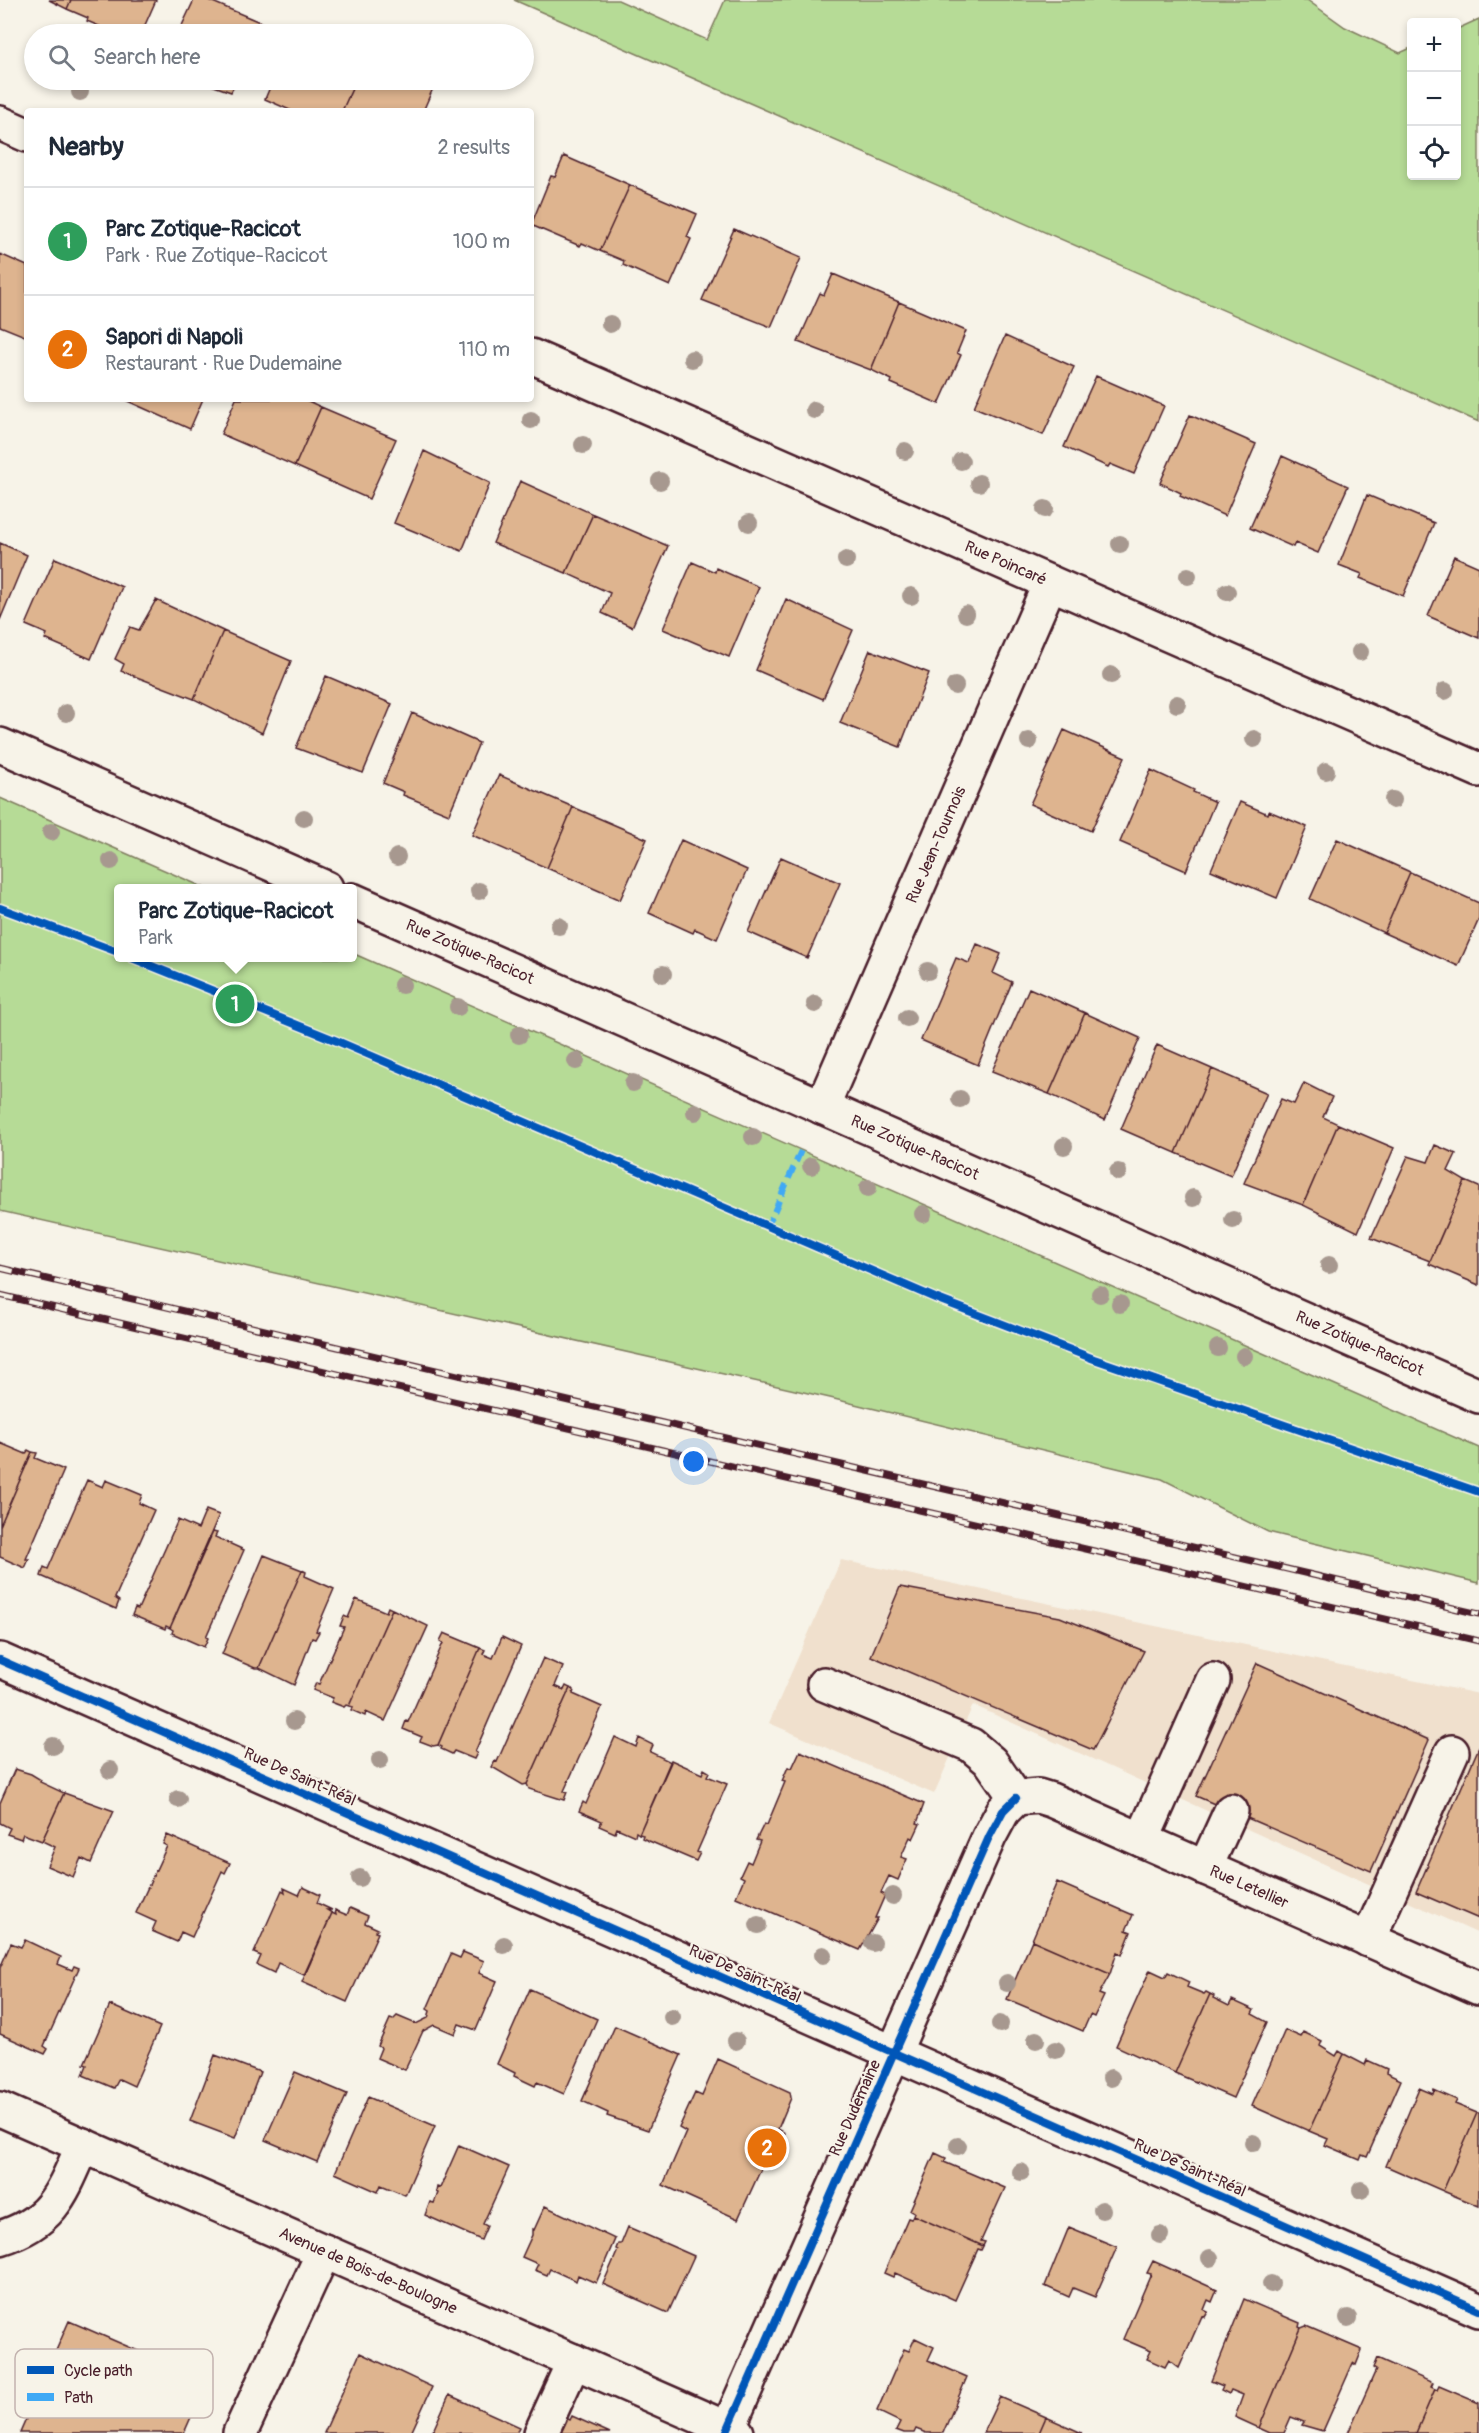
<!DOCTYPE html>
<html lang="en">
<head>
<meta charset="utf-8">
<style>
  body { margin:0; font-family:Pangolin,sans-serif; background:#f2f2f3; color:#1f2937 }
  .controls { position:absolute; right:18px; top:18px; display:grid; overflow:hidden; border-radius:6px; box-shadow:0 3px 9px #0003 }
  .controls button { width:54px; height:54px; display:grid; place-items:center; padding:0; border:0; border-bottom:2px solid #e0e1e3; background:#fff; color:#1f2937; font:30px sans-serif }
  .you { position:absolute; left:694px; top:1462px; width:21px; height:21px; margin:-15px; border:4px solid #fff; border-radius:50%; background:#1a73e8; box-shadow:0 0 0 9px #1a73e833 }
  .badge { display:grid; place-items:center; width:39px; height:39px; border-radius:50%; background:#2563eb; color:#fff; font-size:20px; font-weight:700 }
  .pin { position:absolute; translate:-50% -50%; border:3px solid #fff; box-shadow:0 2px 6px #0006 }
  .popup { position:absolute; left:114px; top:884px; width:243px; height:78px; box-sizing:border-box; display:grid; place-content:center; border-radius:6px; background:#fff; filter:drop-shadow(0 2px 4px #0005); font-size:20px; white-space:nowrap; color:#747a83 }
  .popup b { font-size:22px; color:#1f2937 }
  .popup::after { content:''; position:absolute; left:50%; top:100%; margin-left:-12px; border:12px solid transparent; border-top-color:#fff }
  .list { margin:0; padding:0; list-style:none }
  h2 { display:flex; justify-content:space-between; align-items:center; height:78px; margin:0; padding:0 24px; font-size:26px }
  h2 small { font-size:20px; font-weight:400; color:#747a83 }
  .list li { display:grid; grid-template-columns:39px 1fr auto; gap:18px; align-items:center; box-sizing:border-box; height:108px; padding:0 24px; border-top:2px solid #e0e1e3 }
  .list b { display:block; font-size:22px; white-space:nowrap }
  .list p { margin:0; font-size:20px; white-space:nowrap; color:#747a83 }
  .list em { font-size:20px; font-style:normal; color:#747a83 }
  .icon { flex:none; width:33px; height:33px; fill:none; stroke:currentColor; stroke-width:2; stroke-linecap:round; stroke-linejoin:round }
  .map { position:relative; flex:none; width:1479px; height:2433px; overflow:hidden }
  .search { position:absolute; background:#fff; box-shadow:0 3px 9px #0003; left:24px; top:24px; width:510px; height:66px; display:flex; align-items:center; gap:15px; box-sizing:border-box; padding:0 21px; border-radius:33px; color:#747a83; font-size:22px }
  .panel { position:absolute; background:#fff; box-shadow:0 3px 9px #0003; left:24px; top:108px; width:510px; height:294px; border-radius:6px }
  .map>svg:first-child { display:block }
  .built { fill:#f0e0cd }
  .green { fill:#b6db96; stroke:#807d60; stroke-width:1.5 }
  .building { fill:#deb48f; stroke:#4a1f2b; stroke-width:1.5 }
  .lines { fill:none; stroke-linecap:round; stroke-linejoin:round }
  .minor-casing { stroke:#4a1f2b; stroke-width:38 }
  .minor { stroke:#f7f3e8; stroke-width:33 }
  .rail-casing { stroke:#4a1f2b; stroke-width:7 }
  .rail { stroke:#f7f3e8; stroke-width:4.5; stroke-dasharray:14; stroke-linecap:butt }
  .quiet { stroke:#3fa9f5; stroke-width:6; stroke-dasharray:12 6; stroke-linecap:butt }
  .cycleway-casing { stroke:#f7f3e8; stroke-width:11 }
  .cycleway { stroke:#0057b8; stroke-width:8 }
  .tree { fill:#a7988f }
  .labels { text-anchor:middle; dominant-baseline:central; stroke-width:5; stroke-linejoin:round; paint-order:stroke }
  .street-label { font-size:16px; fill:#4a1f2b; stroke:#f7f3e8 }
  .key { fill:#f7f3e8; stroke:#c3b3af; stroke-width:1.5 }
  .key-label { font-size:16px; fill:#4a1f2b }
</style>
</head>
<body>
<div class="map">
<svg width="1479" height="2433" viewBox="0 0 1479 2433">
  <rect width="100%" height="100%" fill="#f7f3e8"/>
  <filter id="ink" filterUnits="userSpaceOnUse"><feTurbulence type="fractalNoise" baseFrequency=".0167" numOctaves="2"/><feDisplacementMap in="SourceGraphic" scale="12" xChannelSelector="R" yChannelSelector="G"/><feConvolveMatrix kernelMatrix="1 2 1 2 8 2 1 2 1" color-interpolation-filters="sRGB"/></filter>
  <g filter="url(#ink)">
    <path class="built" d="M841,1560L1479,1694V1934L973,1705L934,1794L769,1723Z"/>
    <path class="green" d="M514,0H618L707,40L725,0H1307L1345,27L1400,53L1411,48L1412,176H1456L1457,29L1479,19V422Z
      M0,798L205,888H118V958H352V953L1479,1448V1583L1268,1532L1162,1479L830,1398L0,1211Z"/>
    <path class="building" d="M49,0H71L67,9Z
      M71,0H156L141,34H118L87,21L88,18L67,9Z
      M194,0H208L262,23L257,34H178Z
      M299,27L316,34H296Z
      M197,80H237L231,92Z
      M273,80H356L342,111H292L265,99Z
      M356,80H418L434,86L424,109L427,111H342Z
      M564,156L630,185L600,251L582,243L580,246L531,225L551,176L555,177Z
      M630,185L697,214L687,237L691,239L670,286L623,265L624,261L600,251Z
      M734,229L801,258L771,327L702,300Z
      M0,254L27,266V337L0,326Z
      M833,274L899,302L871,370L798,342L820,293L824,295Z
      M899,302L966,331L957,353L961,355L939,404L891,383L892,380L871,370Z
      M1005,336L1074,367L1043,435L974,407Z
      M1096,376L1164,406L1134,474L1110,464L1108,467L1064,447Z
      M123,399H203L190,429Z
      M236,399H304L321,407L295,466L221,434Z
      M321,407L396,439L369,499L295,466Z
      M1190,415L1256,444L1225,516L1180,496L1181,493L1160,483Z
      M424,451L490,483L462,551L394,523Z
      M1282,456L1348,486L1318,553L1295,543L1293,547L1250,528Z
      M520,481L593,514L566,573L493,543Z
      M1367,495L1434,523L1403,596L1360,578L1362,574L1339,565Z
      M593,514L668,546L632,627L602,613L610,593L566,573Z
      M0,543L27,555L0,620Z
      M1454,556L1479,567V638L1428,616Z
      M55,558L122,587L91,659L45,639L47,634L26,625Z
      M692,562L715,572L716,568L759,587L729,657L663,629Z
      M786,599L853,630L823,699L756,670Z
      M156,600L223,631L194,699L121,671L124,664L115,659L130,627L139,630Z
      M223,631L291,661L262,733L194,699Z
      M870,650L929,673L900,747L840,723Z
      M326,676L392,704L363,773L296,748Z
      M412,713L479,743L449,814L403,795L404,792L383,783Z
      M1064,730L1125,757L1091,831L1030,804Z
      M1151,770L1194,790L1193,792L1215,802L1186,871L1120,842Z
      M499,775L573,807L547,868L472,835Z
      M1240,802L1268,814L1269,811L1307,827L1277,898L1211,870Z
      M573,807L647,839L620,900L547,868Z
      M1337,839L1410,872L1384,933L1310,899Z
      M681,840L747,870L717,939L695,929L693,933L649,913Z
      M781,857L840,883L807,958L748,932Z
      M1410,872L1479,903V919L1458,966L1384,933Z
      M977,944L1001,954L993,973L1012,982L978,1065L921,1040L956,958L969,963Z
      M1029,988L1085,1013L1049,1094L992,1071Z
      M1085,1013L1140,1038L1105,1120L1049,1094Z
      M1157,1045L1212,1069L1176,1153L1121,1129Z
      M1212,1069L1267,1093L1231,1176L1176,1153Z
      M1304,1083L1332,1097L1323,1117L1338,1124L1303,1205L1244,1183L1281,1099L1294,1104Z
      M1338,1124L1394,1148L1358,1232L1303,1205Z
      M1435,1145L1456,1154L1448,1171L1465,1181L1430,1261L1371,1238L1408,1156L1428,1162Z
      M1465,1181L1479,1187V1285L1429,1264Z
      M0,1443L26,1454L28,1450L32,1452L0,1526Z
      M32,1452L37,1453L35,1458L64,1470L26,1559H29L25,1568L0,1557V1526Z
      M87,1480L103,1487L106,1480L142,1495L139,1503L154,1510L115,1598L119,1601L116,1609L41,1576L44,1567L48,1569Z
      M206,1510L219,1515L170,1628L166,1626L165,1629L132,1615L135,1608L138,1609L178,1520L198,1529Z
      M213,1532L217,1533L215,1537L244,1550L206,1637L208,1638L204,1647L172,1633L173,1630L170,1628Z
      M264,1555L302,1570L259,1668H255L222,1654Z
      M302,1570L306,1572L305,1576L334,1589L316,1631L319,1632L315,1639L312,1638L294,1685L259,1668Z
      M900,1587L1060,1617L1144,1651L1093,1750L871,1656Z
      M356,1599L386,1612L388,1607L392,1609L349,1706L346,1705L344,1707L331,1702L333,1698L313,1690L316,1683L319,1684L344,1627L340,1626L344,1616L348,1618Z
      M392,1609L428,1626L385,1721L366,1712L365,1716L351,1710L353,1707L349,1706Z
      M444,1633L480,1648L438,1745L433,1746L420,1741L422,1737L403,1729L406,1721L408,1722L443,1643L440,1641Z
      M502,1637L521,1646L475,1752L477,1753L474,1759L454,1751L452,1754L441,1749L442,1747L438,1745L480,1648L485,1650L483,1654L493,1658Z
      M543,1658L563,1667L555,1686L564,1690L566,1686L570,1688L527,1784L523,1785L492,1767L495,1761L497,1762Z
      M1257,1663L1429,1740L1371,1871L1196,1796Z
      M570,1688L574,1690L573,1694L602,1707L564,1791L567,1792L564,1800L529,1789L527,1784Z
      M615,1737L636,1747L639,1738L653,1745L650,1752L671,1762L639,1834L636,1832L635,1836L617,1828L615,1833L599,1826L602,1821L579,1811L583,1802L586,1804Z
      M1479,1747V1919L1416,1892Z
      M800,1751L924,1804L917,1823L920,1824L913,1839L910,1837L901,1857L907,1859L898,1880L889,1876L881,1893L885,1895L875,1918H878L860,1950L736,1897L744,1878L740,1876L747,1861L751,1863L760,1841L756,1840L764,1824L767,1825L785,1782L782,1781L788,1767L792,1768Z
      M671,1760L702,1774L704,1769L709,1772L707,1776L727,1784L697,1852L700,1853L696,1861L642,1838L643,1835L639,1834Z
      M15,1769L31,1774L41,1780L40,1782L64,1793L42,1841L23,1834L21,1839L7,1834L10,1828L0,1823V1803Z
      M64,1793L114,1811L91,1863L81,1858L73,1877L47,1866L55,1847L42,1841Z
      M167,1835L230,1863L225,1873L222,1871L192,1937L181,1932L177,1942L152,1931L156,1922L136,1913L167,1846L163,1844Z
      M1057,1882L1133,1915L1126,1930L1131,1932L1122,1955L1117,1952L1110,1974L1032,1940Z
      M303,1887L320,1895L317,1903L332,1910H327L332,1913L304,1975L278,1963L274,1973L257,1965L261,1956L254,1953L282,1890L285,1892L284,1888L299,1895Z
      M350,1908L368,1916L365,1923L378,1929L375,1932L378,1933L347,2002L302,1982L332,1913L336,1915L335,1910L347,1915Z
      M25,1940L61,1957L58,1964L72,1970L74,1966L79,1968L44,2046L48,2049L45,2054L0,2034V1968L11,1943L21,1947Z
      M1032,1940L1110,1974L1099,1994L1104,1996L1094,2017L1090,2015L1083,2031L1007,1999Z
      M463,1952L484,1961L479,1973L497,1981L476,2030L459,2024L455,2034L434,2025L423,2031L405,2070L377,2058L381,2048L378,2046L390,2019L393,2020L397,2016L416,2024L428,2018L430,2011L427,2009L451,1954L460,1958Z
      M1150,1970L1165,1977L1168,1972L1189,1982L1187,1987L1204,1994L1206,1992L1210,1994L1175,2073L1116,2046Z
      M530,1989L597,2019L564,2094L537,2082L535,2086L514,2076L515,2073L497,2064Z
      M1210,1994L1214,1996L1213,1998L1229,2006L1232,2000L1254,2010L1252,2014L1267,2022L1233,2098L1175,2073Z
      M110,2005L160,2027L134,2086L119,2079L114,2088L83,2075L87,2065L84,2064Z
      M615,2026L681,2055L648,2130L607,2116L608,2113L582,2101Z
      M1285,2030L1301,2037L1303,2032L1322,2041L1320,2046L1336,2056L1339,2051L1344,2054L1309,2131L1252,2106Z
      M1344,2054L1365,2065L1367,2060L1387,2069L1386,2073L1401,2080L1367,2157L1362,2155L1360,2160L1325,2145L1328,2139L1309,2131Z
      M215,2055L260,2072L235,2138L190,2121Z
      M718,2059L790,2092L791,2098L778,2129L785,2133L769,2169L762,2167L738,2219L663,2185L686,2132L679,2128L695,2093L702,2096Z
      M295,2072L347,2094L317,2162L265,2140Z
      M1419,2088L1433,2094L1434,2090L1457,2100L1455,2104L1477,2113L1443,2191L1386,2166Z
      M368,2097L435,2126L405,2195L381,2185L378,2192L335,2173Z
      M1477,2113H1479V2206L1443,2191Z
      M459,2145L509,2167L483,2224L487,2226L481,2240L425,2215L430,2202L434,2203L438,2193L436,2192L437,2187L440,2188Z
      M935,2153L946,2158L944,2162L1005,2188L981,2241L985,2242L983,2246L913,2215L914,2212L910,2210Z
      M545,2206L615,2239L596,2283L578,2275L576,2281L550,2269L547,2275L535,2270L538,2264L522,2257L532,2235V2229L534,2230Z
      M913,2215L983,2246L981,2250L978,2249L955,2300L895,2273L893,2277L884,2273L908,2218L911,2219Z
      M628,2227L694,2256L668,2313L603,2284L618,2250L616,2249L618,2244H621Z
      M1069,2227L1117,2247L1095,2297L1073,2288L1069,2297L1045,2286Z
      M1153,2261L1217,2290L1212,2302L1208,2300L1204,2310L1208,2312L1205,2317L1202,2316L1179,2368L1169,2360L1165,2367L1147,2359L1151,2351L1123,2339L1151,2274L1147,2273Z
      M1244,2299L1300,2323L1299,2327L1301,2328L1259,2428L1235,2417L1243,2395L1231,2390L1229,2394L1221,2390L1223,2386L1211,2381Z
      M69,2321L207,2381L184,2433H20Z
      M1306,2326L1362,2350L1356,2365L1353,2363L1323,2431L1302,2425L1304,2422L1291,2417L1284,2433H1270L1259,2428L1301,2328Z
      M915,2338L934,2347L928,2360L967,2377L943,2433H926L916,2429L914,2433H904L896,2430L900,2422L877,2411L904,2349L909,2351Z
      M360,2353L432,2387L411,2433H324Z
      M1377,2358L1433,2383L1431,2387L1435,2389L1416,2433H1348L1376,2370L1373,2368Z
      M1439,2386L1479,2403V2433H1416L1435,2389L1437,2390Z
      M449,2395L520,2427L517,2433H432Z
      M1000,2397L1046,2417L1039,2433H983Z
      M560,2415L570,2420L572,2416L610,2433H552Z
      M1046,2417L1082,2433H1039Z"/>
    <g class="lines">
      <defs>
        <g id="minor">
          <path d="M0,123L27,135"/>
          <path id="s1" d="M531,356L1479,770"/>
          <path d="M0,745L326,888"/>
          <path id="s2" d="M352,900L1479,1396"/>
          <path id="s3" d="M822,1107L1050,583"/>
          <path d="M0,1660L1479,2310"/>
          <path d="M824,1684L971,1745L991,1762L1016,1798"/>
          <path id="s4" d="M1016,1798L1038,1796L1051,1800L1479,1988"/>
          <path d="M1142,1840L1213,1680"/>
          <path d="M1205,1868L1231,1811"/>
          <path d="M1368,1940L1452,1752"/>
          <path id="s5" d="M0,2109L737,2433"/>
          <path d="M0,2238C53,2222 62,2193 83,2145"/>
          <path d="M240,2433L324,2251"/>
          <path d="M541,2433L574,2361"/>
          <path d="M726,2433L989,1837L1003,1811L1016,1798"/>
        </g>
      </defs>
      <use href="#minor" class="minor-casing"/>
      <use href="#minor" class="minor"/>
      <defs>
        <path id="rail" d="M0,1268L1479,1614
          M0,1295L1479,1641"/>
      </defs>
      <use href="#rail" class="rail-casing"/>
      <use href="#rail" class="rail"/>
      <path class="quiet" d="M767,1228L803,1146"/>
      <defs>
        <path id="cycleway" d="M0,908L118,952
          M132,958L337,1041L935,1298L1094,1359L1479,1492
          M0,1660L1479,2310
          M726,2433L989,1837L1003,1811L1016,1798"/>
      </defs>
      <use href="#cycleway" class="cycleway-casing"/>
      <use href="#cycleway" class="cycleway"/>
    </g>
    <g class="tree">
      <circle cx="80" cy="92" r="9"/>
      <circle cx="610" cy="324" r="9"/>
      <circle cx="692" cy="359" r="9"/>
      <circle cx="814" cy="410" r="9"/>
      <circle cx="531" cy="420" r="9"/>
      <circle cx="583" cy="445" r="9"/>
      <circle cx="905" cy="451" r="9"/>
      <circle cx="961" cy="461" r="9"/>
      <circle cx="660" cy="481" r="9"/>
      <circle cx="979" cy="483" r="9"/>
      <circle cx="1045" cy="509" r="9"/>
      <circle cx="749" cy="523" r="9"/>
      <circle cx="1120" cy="544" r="9"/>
      <circle cx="846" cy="560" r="9"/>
      <circle cx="1188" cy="576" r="9"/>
      <circle cx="1227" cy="592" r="9"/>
      <circle cx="911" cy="596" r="9"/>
      <circle cx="966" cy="614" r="9"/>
      <circle cx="1360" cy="652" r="9"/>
      <circle cx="1111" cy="675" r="9"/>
      <circle cx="955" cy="686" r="9"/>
      <circle cx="1445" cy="691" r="9"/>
      <circle cx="1177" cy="704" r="9"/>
      <circle cx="66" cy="713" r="9"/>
      <circle cx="1254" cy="739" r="9"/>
      <circle cx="1029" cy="741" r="9"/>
      <circle cx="1326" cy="771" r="9"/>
      <circle cx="1393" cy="800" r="9"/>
      <circle cx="304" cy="818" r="9"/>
      <circle cx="51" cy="832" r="9"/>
      <circle cx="397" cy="857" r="9"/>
      <circle cx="111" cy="861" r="9"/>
      <circle cx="479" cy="891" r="9"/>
      <circle cx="559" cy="926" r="9"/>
      <circle cx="928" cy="971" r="9"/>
      <circle cx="663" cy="974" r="9"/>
      <circle cx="402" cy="985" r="9"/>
      <circle cx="815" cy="1004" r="9"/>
      <circle cx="458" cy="1007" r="9"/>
      <circle cx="907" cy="1018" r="9"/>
      <circle cx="519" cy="1035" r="9"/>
      <circle cx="576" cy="1061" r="9"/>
      <circle cx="633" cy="1083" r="9"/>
      <circle cx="960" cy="1099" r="9"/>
      <circle cx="695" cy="1112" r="9"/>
      <circle cx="753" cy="1137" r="9"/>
      <circle cx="1064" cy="1146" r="9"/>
      <circle cx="811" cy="1166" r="9"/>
      <circle cx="1118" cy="1172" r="9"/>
      <circle cx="868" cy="1188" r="9"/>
      <circle cx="1193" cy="1198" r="9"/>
      <circle cx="923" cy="1214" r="9"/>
      <circle cx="1233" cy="1220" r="9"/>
      <circle cx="1329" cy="1265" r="9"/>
      <circle cx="1100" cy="1294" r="9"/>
      <circle cx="1120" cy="1304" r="9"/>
      <circle cx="1218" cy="1348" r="9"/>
      <circle cx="1244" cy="1356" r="9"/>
      <circle cx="294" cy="1721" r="9"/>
      <circle cx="53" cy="1746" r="9"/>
      <circle cx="380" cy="1760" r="9"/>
      <circle cx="110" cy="1770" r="9"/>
      <circle cx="178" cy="1799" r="9"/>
      <circle cx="360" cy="1878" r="9"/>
      <circle cx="893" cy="1896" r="9"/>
      <circle cx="758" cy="1925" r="9"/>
      <circle cx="873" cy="1943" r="9"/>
      <circle cx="504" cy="1945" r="9"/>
      <circle cx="823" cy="1955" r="9"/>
      <circle cx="1007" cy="1983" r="9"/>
      <circle cx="672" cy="2017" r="9"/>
      <circle cx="1000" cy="2024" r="9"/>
      <circle cx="1036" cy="2040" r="9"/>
      <circle cx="736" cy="2041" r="9"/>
      <circle cx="1056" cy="2050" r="9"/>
      <circle cx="1111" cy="2078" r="9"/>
      <circle cx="1253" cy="2143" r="9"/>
      <circle cx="958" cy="2146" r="9"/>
      <circle cx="1021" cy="2172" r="9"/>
      <circle cx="1361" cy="2190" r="9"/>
      <circle cx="1102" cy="2210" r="9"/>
      <circle cx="1160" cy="2235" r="9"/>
      <circle cx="1210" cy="2258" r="9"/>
      <circle cx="1271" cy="2284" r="9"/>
      <circle cx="1348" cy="2318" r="9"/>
    </g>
  </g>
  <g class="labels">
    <g class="street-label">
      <text stroke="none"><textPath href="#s1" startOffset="518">Rue Poincaré</textPath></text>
      <text stroke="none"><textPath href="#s3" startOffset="286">Rue Jean-Tournois</textPath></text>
      <text stroke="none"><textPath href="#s2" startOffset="129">Rue Zotique-Racicot</textPath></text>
      <text stroke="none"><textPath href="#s2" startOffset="615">Rue Zotique-Racicot</textPath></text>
      <text stroke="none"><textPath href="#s2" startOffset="1101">Rue Zotique-Racicot</textPath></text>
      <text transform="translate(300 1777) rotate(24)">Rue De Saint-Réal</text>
      <text stroke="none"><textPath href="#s4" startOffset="252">Rue Letellier</textPath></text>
      <text transform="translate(745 1974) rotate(24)">Rue De Saint-Réal</text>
      <text transform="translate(855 2108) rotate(-66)">Rue Dudemaine</text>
      <text transform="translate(1190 2168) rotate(24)">Rue De Saint-Réal</text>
      <text stroke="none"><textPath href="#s5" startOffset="402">Avenue de Bois-de-Boulogne</textPath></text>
    </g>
  </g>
  <rect x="15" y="2349" width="198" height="69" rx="9" class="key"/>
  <rect x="27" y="2366" width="27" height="8" fill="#0057b8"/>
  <rect x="27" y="2393" width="27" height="8" fill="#3fa9f5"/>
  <g class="key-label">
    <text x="64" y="2376">Cycle path</text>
    <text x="64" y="2403">Path</text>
  </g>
</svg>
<div class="controls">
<button>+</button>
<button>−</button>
<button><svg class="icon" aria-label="locate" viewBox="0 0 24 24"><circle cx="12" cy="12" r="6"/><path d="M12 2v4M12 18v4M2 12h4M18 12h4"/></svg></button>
</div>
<div class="you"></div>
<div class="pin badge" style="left:235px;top:1004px;background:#2e9e5b">1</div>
<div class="popup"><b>Parc Zotique-Racicot</b>Park</div>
<div class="pin badge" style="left:767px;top:2148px;background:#e8710a">2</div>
<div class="search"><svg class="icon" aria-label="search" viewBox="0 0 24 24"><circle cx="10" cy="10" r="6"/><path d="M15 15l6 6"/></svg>Search here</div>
<section class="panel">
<h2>Nearby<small>2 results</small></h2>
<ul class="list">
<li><span class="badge" style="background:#2e9e5b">1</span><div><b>Parc Zotique-Racicot</b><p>Park · Rue Zotique-Racicot</p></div><em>100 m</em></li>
<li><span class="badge" style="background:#e8710a">2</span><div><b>Sapori di Napoli</b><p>Restaurant · Rue Dudemaine</p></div><em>110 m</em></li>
</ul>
</section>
</div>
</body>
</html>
